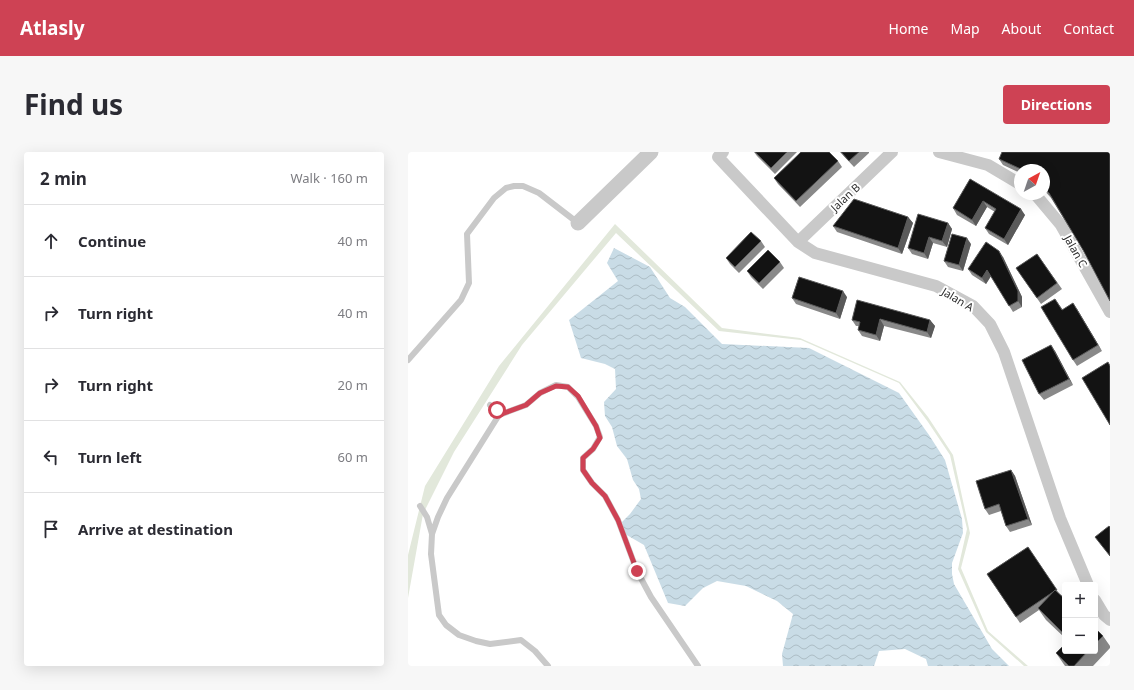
<!DOCTYPE html>
<html lang="en">
<head>
<meta charset="utf-8">
<style>
  body { margin:0; font-family:"Noto Sans",sans-serif; background:#f7f7f7; color:#2b2b33 }
  .controls { position:absolute; right:12px; bottom:12px; display:grid; overflow:hidden; border-radius:4px; box-shadow:0 4px 16px #0002 }
  .controls button { width:36px; height:36px; display:grid; place-items:center; padding:0; border:0; border-bottom:1px solid #e1e1e2; background:#fff; color:#2b2b33; font:20px sans-serif }
  .compass { position:absolute; left:606px; top:12px; width:36px; height:36px; border-radius:50%; background:#fff; box-shadow:0 4px 16px #0002; rotate:40deg }
  .stop { position:absolute; width:12px; height:12px; margin:-9px; border:3px solid #ce4254; border-radius:50%; background:#fff }
  .stop.end { background:#ce4254; border-color:#fff; box-shadow:0 1px 4px #0008 }
  .list { margin:0; padding:0; list-style:none }
  h2 { display:flex; justify-content:space-between; align-items:center; height:52px; margin:0; padding:0 16px; font-size:17px }
  h2 small { font-size:13px; font-weight:400; color:#7c7c81 }
  .list li { display:grid; grid-template-columns:26px 1fr auto; gap:12px; align-items:center; box-sizing:border-box; height:72px; padding:0 16px; border-top:1px solid #e1e1e2 }
  .list b { display:block; font-size:15px; white-space:nowrap }
  .list em { font-size:13px; font-style:normal; color:#7c7c81 }
  .icon { flex:none; width:22px; height:22px; fill:none; stroke:currentColor; stroke-width:2; stroke-linecap:round; stroke-linejoin:round }
  .map { position:relative; flex:none; width:702px; height:514px; overflow:hidden; border-radius:4px }
  header { display:flex; align-items:center; gap:24px; box-sizing:border-box; height:56px; padding:0 20px; background:#ce4254; color:#fff }
  header strong { font-size:19px }
  nav { display:flex; gap:22px; margin-inline-start:auto; font-size:14px }
  .intro { display:flex; align-items:center; justify-content:space-between; box-sizing:border-box; height:96px; padding:0 24px }
  h1 { margin:0; font-size:28px }
  .button { padding:10px 18px; border-radius:4px; background:#ce4254; color:#fff; font-size:14px; font-weight:700 }
  main { display:flex; gap:24px; padding:0 24px }
  aside { flex:1; background:#fff; border-radius:4px; box-shadow:0 4px 16px #0002 }
  .map>svg:first-child { display:block }
  .green { fill:#e2e8db }
  .water { fill:url(#water-waves) }
  .lines { fill:none; stroke-linecap:round; stroke-linejoin:round }
  .service { stroke:#c9c9c9; stroke-width:6 }
  .minor { stroke:#c9c9c9; stroke-width:12 }
  .tertiary { stroke:#c9c9c9; stroke-width:15 }
  .wall { fill:#898989 }
  .shaded-wall { fill:#5a5a5a }
  .building { fill:#131313; stroke:#5a5a5a }
  .route { stroke:#ce4254; stroke-width:5 }
  .labels { text-anchor:middle; dominant-baseline:central; stroke-width:4; stroke-linejoin:round; paint-order:stroke }
  .street-label { font-size:11px; fill:#2c2c2c; stroke:#fff }
</style>
</head>
<body>
<header>
<strong>Atlasly</strong>
<nav><a>Home</a><a>Map</a><a>About</a><a>Contact</a></nav>
</header>
<div class="intro"><h1>Find us</h1><a class="button">Directions</a></div>
<main>
<aside>
<h2>2 min<small>Walk · 160 m</small></h2>
<ul class="list">
<li><svg class="icon" aria-label="ahead" viewBox="0 0 24 24"><path d="M12 20V5M6 11l6-6 6 6"/></svg><div><b>Continue</b></div><em>40 m</em></li>
<li><svg class="icon" aria-label="right" viewBox="0 0 24 24"><path d="M7 20v-9h11M14 6l5 5-5 5"/></svg><div><b>Turn right</b></div><em>40 m</em></li>
<li><svg class="icon" aria-label="right" viewBox="0 0 24 24"><path d="M7 20v-9h11M14 6l5 5-5 5"/></svg><div><b>Turn right</b></div><em>20 m</em></li>
<li><svg class="icon" aria-label="left" viewBox="0 0 24 24"><path d="M17 20v-9H6M10 6l-5 5 5 5"/></svg><div><b>Turn left</b></div><em>60 m</em></li>
<li><svg class="icon" aria-label="arrive" viewBox="0 0 24 24"><path d="M6 21V4h12l-3 4 3 4H6"/></svg><div><b>Arrive at destination</b></div></li>
</ul>
</aside>
<div class="map">
<svg width="702" height="514" viewBox="0 0 702 514">
  <defs>
    <pattern id="water-waves" width="16" height="10" patternUnits="userSpaceOnUse"><rect width="16" height="10" fill="#c9dce6"/><path d="M0 5q4-4 8 0t8 0" fill="none" stroke="#adbdc5"/></pattern>
  </defs>
  <rect width="100%" height="100%" fill="#fff"/>
  <path class="green" d="M207,72L314,176L392,186L492,230L520,265L545,303L562,381L553,416L580,479L620,514H616L578,480L550,417L559,377L542,303L520,270L491,231L393,188L311,179L208,81L114,193L46,300L15,362L0,446V403L17,334L91,214Z"/>
  <path class="water" d="M206,96L242,115L262,146L277,155L314,192L401,196L491,241L521,283L537,308L554,367L555,381L544,411V422L546,432L584,497L601,514H520L518,507L497,497L471,499L466,514H375L374,502L385,462L369,449L338,434L309,429L295,436L277,454L260,451L236,393L217,382L214,370L222,362L233,347L231,337L225,328L219,307L209,294L204,275L197,264L196,250L208,237L207,217L197,212L173,206L161,168L210,129L199,111Z"/>
  <g class="lines">
    <path class="service" d="M0,208L53,148L61,131L59,82L86,46L98,36L106,34H115L131,41L170,71
      M82,253L89,258L91,263
      M12,354L19,365L24,382
      M140,514L127,499L113,488L82,492L68,489L51,483L38,473L31,463L23,402L24,382L30,365L39,346L91,263L118,253L132,241L148,233L160,235L170,245L188,274L192,285L185,297L175,306V318L184,331L197,344L210,368L229,419L243,445L290,514"/>
    <path class="minor" d="M315,0L310,5L390,90L407,101L528,134L565,154L582,172L596,200L652,366L680,433
      M531,0L580,13L612,32
      M627,42L653,73L702,160
      M390,90L484,0
      M687,448L696,463L702,468"/>
    <path class="tertiary" d="M170,71L243,0"/>
  </g>
  <path class="wall" d="M346,0H389L367,22L349,4Z
    M432,0H461V1L446,15Z
    M702,0L675,98L643,46L636,38V18H612V21L595,13L591,7Z
    M430,9L434,15L392,55L370,32L366,26Z
    M562,27L617,63L600,93L581,82L577,76L587,60L579,55L568,74L549,63L545,56Z
    M500,65L505,71L494,102L429,80L425,74Z
    M540,71L544,77L539,95L525,91L520,107L504,102L500,96Z
    M353,89L357,95L331,121L322,112L318,106Z
    M563,92L555,119L540,115L536,109Z
    M629,102L654,137L633,152L608,116Z
    M595,105L614,145V155L605,160L583,124L578,132L564,123L560,117Z
    M372,110L376,116L355,137L343,125L339,119Z
    M439,145L432,167L388,152L384,146Z
    M647,147L655,158L669,157L694,199L669,214L665,208Z
    M444,168H522L527,174L523,186L476,174L472,189L454,184L450,178L451,174H448Z
    M647,199L665,233L636,248L631,242Z
    M603,318L607,324L624,373L602,380L598,374L593,359L581,363L577,357Z
    M620,395L652,443L657,447V486L638,468L631,458L612,471L579,422Z
    M687,476L695,484L702,494V496L685,514H657L648,501L657,499H687Z"/>
  <path class="shaded-wall" d="M575,49L579,55L568,74L564,68Z
    M613,57L617,63L600,93L596,87Z
    M500,65L505,71L494,102L490,96Z
    M540,71L544,77L539,95L534,89Z
    M521,85L525,91L520,107L516,101Z
    M559,86L563,92L555,119L551,113Z
    M591,99L595,105L614,145V155L610,149Z
    M579,118L583,124L578,132L574,126Z
    M435,139L439,145L432,167L428,161Z
    M665,151L669,157L694,199L690,193Z
    M472,167L476,174L472,189L468,183Z
    M522,168L527,174L523,186L519,180Z
    M643,193L647,199L665,233L661,227Z
    M603,318L607,324L624,373L620,367Z"/>
  <path class="building" d="M347,0H379L363,16Z
    M393,0H421L430,9L388,49L366,26Z
    M433,0H451L441,9Z
    M594,0H702V149L675,98L641,41L636,36V18H615L591,7Z
    M562,27L613,57L596,87L577,76L588,57L575,49L564,68L545,56Z
    M446,47L500,65L490,96L425,74Z
    M510,62L540,71L534,89L521,85L516,101L500,96Z
    M343,80L353,89L327,115L318,106Z
    M544,82L559,86L551,113L536,109Z
    M578,90L591,99L610,139V149L601,154L579,118L574,126L560,117Z
    M360,98L372,110L351,131L339,119Z
    M629,102L649,131L629,146L608,116Z
    M391,125L435,139L428,161L384,146Z
    M647,147L654,158L665,151L690,193L665,208L633,155Z
    M449,148L522,168L519,180L472,167L468,183L450,178L452,170L444,168Z
    M643,193L661,227L631,242L614,208Z
    M700,210L702,214V273L674,226Z
    M603,318L620,367L598,374L591,352L577,357L568,329Z
    M701,374L702,375V404L687,385Z
    M620,395L649,438H647L645,440L608,465L579,422Z
    M647,438L657,447V483L630,456Z
    M687,476L695,484L687,492Z
    M657,492V499H680L666,514H661L648,501Z"/>
  <g class="lines">
    <path class="route" d="M89,258L91,263L118,253L132,241L148,234L160,235L170,244L188,274L192,286L185,297L175,306V318L184,331L197,344L210,368L229,419"/>
  </g>
  <g class="labels">
    <g class="street-label">
      <text transform="translate(437 45) rotate(-43)">Jalan B</text>
      <text transform="translate(668 99) rotate(61)">Jalan C</text>
      <text transform="translate(550 147) rotate(31)">Jalan A</text>
    </g>
  </g>
</svg>
<div class="controls">
<button>+</button>
<button>−</button>
</div>
<svg class="compass" viewBox="-18 -18 36 36"><path d="M0-13l5 13h-10z" fill="#e53935"/><path d="M0 13l5-13h-10z" fill="#7c7c81"/></svg>
<div class="stop" style="left:89px;top:258px"></div>
<div class="stop end" style="left:229px;top:419px"></div>
</div>
</main>
</body>
</html>
